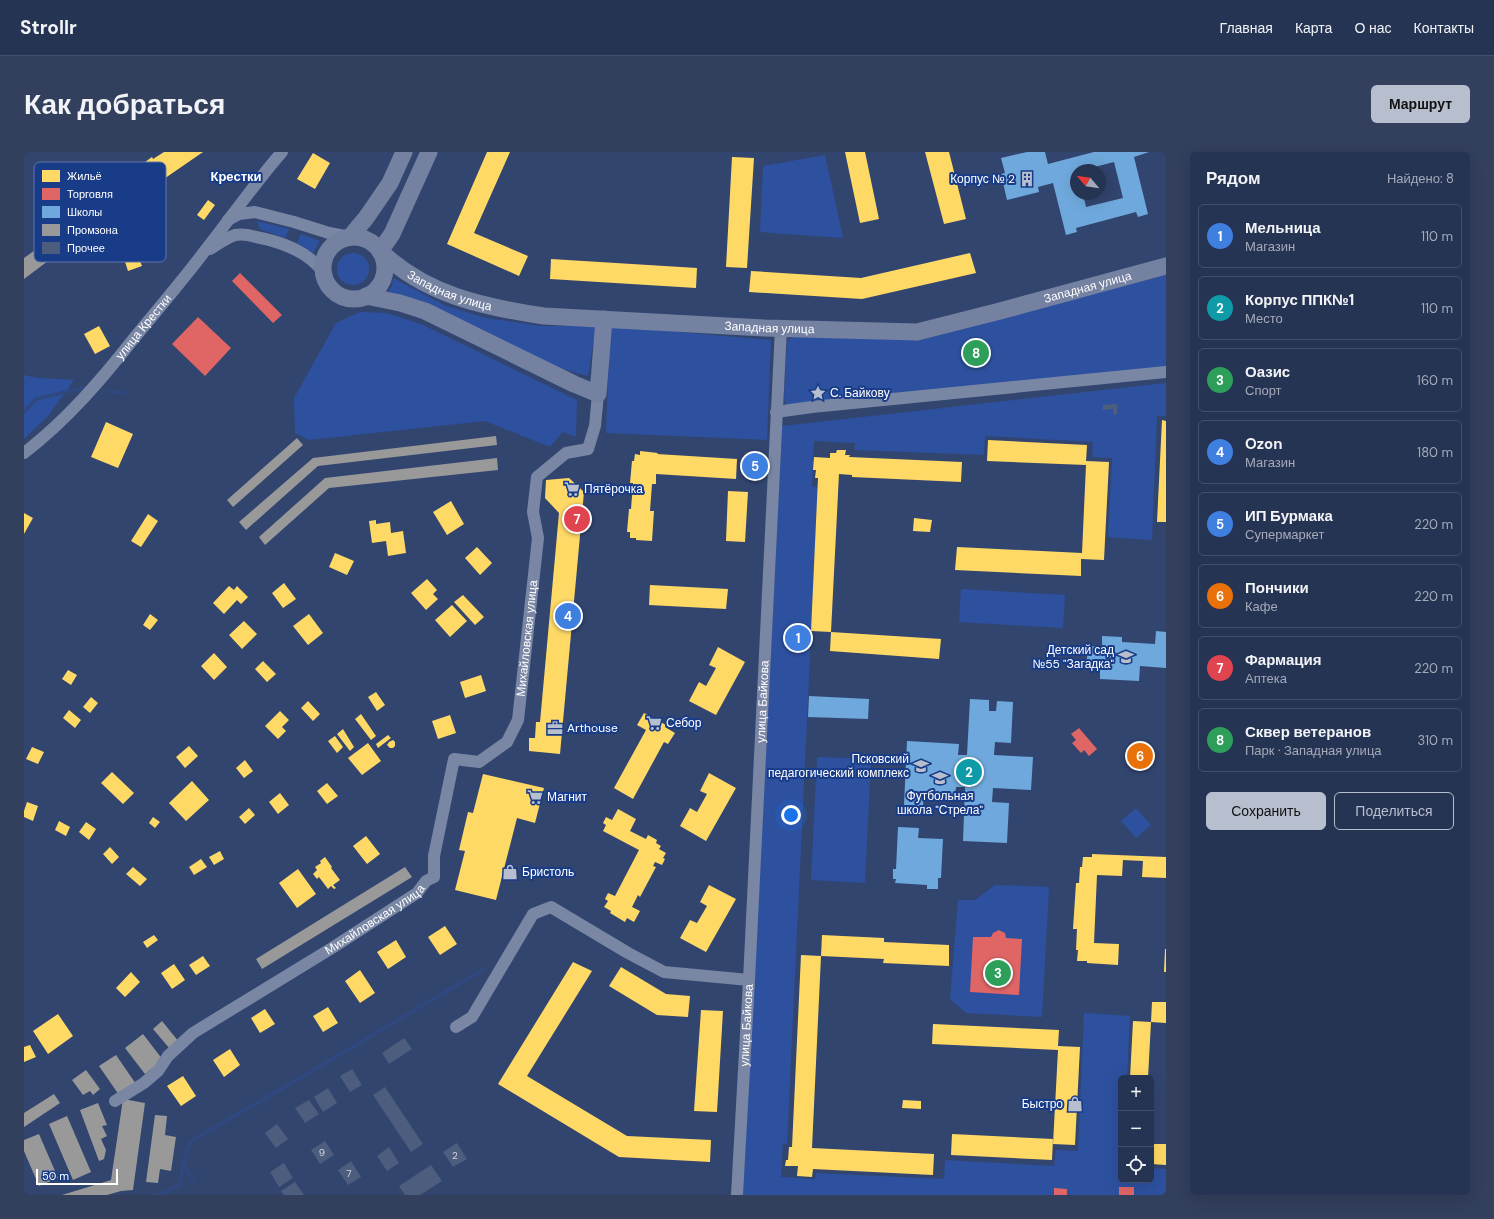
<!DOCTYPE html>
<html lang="ru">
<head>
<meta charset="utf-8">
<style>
  body { margin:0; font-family:"DM Sans",sans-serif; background:#323f5d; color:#f1f3f6 }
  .controls { position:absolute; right:12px; bottom:12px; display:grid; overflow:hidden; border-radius:6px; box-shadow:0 4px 16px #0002 }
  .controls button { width:36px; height:36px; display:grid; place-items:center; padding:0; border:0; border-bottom:1px solid #424f6a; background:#263453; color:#f1f3f6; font:20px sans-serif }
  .compass { position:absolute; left:1046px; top:12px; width:36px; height:36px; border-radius:50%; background:#263453; box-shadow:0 4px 16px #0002; rotate:299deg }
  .scale { position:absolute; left:12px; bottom:10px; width:82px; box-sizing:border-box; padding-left:4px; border:2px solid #fff; border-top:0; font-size:11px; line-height:14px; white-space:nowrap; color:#fff; -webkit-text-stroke:3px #193c88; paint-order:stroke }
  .you { position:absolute; left:767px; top:663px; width:14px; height:14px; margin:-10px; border:3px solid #fff; border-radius:50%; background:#1a73e8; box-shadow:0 0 0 6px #1a73e833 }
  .badge { display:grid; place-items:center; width:26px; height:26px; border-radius:50%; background:#b7becd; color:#fff; font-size:13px; font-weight:700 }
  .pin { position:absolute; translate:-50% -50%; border:2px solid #fff; box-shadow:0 1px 4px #0006 }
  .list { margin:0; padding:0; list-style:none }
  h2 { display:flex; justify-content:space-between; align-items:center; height:52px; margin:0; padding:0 16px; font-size:17px }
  h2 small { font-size:13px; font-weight:400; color:#a4aab8 }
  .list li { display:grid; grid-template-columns:26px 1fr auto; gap:12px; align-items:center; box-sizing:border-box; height:64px; margin:0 8px 8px; padding:0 8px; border:1px solid #424f6a; border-radius:6px }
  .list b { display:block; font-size:15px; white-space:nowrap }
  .list p { margin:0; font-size:13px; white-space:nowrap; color:#a4aab8 }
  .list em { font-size:13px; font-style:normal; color:#a4aab8 }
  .actions { display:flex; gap:8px; padding:12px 16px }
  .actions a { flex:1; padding:9px 0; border:1px solid #b7becd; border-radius:6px; text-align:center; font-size:14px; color:#b7becd }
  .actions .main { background:#b7becd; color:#111 }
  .icon { flex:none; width:22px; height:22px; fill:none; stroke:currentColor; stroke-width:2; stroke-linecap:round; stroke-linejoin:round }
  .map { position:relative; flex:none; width:1142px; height:1043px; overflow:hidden; border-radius:6px }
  header { display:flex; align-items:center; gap:24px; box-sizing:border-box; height:56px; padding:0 20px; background:#263453; border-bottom:1px solid #424f6a }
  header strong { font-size:19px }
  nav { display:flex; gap:22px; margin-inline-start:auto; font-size:14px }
  .intro { display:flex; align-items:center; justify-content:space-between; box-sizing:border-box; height:96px; padding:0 24px }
  h1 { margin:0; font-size:28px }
  .button { padding:10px 18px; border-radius:6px; background:#b7becd; color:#111; font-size:14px; font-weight:700 }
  main { display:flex; gap:24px; padding:0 24px }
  aside { flex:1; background:#263453; border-radius:6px; box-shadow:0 4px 16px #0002 }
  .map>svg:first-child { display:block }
  .green { fill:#2d519f }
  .homes { fill:#ffd966 }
  .shops { fill:#e06666 }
  .schools { fill:#6fa8dc; fill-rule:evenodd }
  .industry { fill:#999 }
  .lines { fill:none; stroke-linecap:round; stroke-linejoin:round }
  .stream { stroke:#2f4980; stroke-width:3.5 }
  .building { fill:#4d5d7e }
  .street { stroke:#7986a4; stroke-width:12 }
  .secondary { stroke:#7481a0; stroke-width:17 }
  .labels { text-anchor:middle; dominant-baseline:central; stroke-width:4; stroke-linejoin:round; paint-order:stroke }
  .number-label { font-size:10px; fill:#d2d6df }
  .poi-label { font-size:12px; fill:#fff; stroke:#193c88; text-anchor:start }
  .street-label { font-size:12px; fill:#fff; stroke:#193c88 }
  .neighbourhood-label { font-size:13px; font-weight:bold; fill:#fff; stroke:#193c88 }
  .key { fill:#193c88; stroke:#5e76ac; stroke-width:1 }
  .key-label { font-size:11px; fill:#fff }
</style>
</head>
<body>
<header>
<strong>Strollr</strong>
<nav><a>Главная</a><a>Карта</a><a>О нас</a><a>Контакты</a></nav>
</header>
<div class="intro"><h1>Как добраться</h1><a class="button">Маршрут</a></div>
<main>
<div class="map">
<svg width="1142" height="1043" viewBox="0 0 1142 1043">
  <rect width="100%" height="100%" fill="#32456f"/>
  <path class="green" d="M801,3L819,86L736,80L739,14Z
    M233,69L265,77L261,86L236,77Z
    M277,82L296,89L289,101L273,91Z
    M313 117a16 16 0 1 1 32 0a16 16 0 1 1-32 0Z
    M1142,123V216L763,255L760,247L763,189L776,180L900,185Z
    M369,126L422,154L462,166L517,174H572L564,224L538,217L364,140L368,134Z
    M336,160L363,161L399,173L553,248L552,285L539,280L526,295L461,269L285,288L271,281L270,246L312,171Z
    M586,174L747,188L743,288L582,281Z
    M0,223L13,226L50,228L24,264L0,287Z
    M1142,231V264H1133L1128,388L1084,385L1088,306L1068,305L1069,290L961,284L960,303L831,298V291L790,289L788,334L794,335L763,992L759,991L757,1025L791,1027L792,1021L920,1027L921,1008L1030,1014L1032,998L1054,999L1060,861L1106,864L1103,926H1097V1028H1127V1016L1142,1017V1043H719L745,540L758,274Z
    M937,437L1041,443L1039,476L935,470Z
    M793,605L847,607L841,731L787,728Z
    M1112,656L1127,673L1112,686L1097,669Z
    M971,733L1025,735L1018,865L942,861L926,847L934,748H951Z"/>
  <path class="homes" d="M140,0H179L121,40L107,20L128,5L129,7Z
    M463,0H486L450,81L504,104L495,124L423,92Z
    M821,0H841L855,67L836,71Z
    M901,0H925L942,67L920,72Z
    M289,1L306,11L291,37L273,27Z
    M708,5L730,6L723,116L702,115Z
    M184,48L191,53L180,68L173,63Z
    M125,80L133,103L116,109L118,114L104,119L95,91Z
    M946,101L952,121L838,147L725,140L727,119L837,126Z
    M527,107L673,116L672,136L526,127Z
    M75,174L86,194L71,202L60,182Z
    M1138,268L1142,269V370H1133Z
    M82,270L109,282L94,316L67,305Z
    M964,288L1063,293L1062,309L1085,310L1080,408L1057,407V424L931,418L933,395L1058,401L1062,313L963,309Z
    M813,298H822L821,303H826L825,305L938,310L937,330L828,325V323L815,322L807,480L787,479L794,326H791L792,318H789L790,305L806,306V301H812Z
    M616,299L634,301L633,302L713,307L712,327L632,322V332H628L626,359H630L628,389L612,388V386H606V380H603L605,357H607L609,331H606L608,309H610L611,302L616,303Z
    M545,326L560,340L536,602L505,599V586H511L512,570H516L535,361L521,346L522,328Z
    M704,339L724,340L721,390L702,389Z
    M427,349L440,372L423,383L409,360Z
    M0,361L9,366L0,382Z
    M124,362L134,369L117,395L107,389Z
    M890,366L908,368L906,380L889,379Z
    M352,368V372L366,370L367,381L379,379L382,401L364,404L362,389L348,391L345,369Z
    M453,395L468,411L456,423L441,406Z
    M311,401L330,409L323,423L305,415Z
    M403,427L413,438L409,442L414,447L402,458L387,441Z
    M260,431L272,447L259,456L248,441Z
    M626,433L704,437L702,457L625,453Z
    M205,434L210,438L213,434L224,445L217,452L213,448L200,462L189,451Z
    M439,443L460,465L451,473L430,450Z
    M428,453L443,469L426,485L411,468Z
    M126,462L134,468L126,478L119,473Z
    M285,462L299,481L284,493L269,474Z
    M220,469L233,482L218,497L205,483Z
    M807,480L917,487L915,507L806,499Z
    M694,495L721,510L692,563L665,549L675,530L682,534L692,516L685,513Z
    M190,501L203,515L190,528L177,514Z
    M239,509L252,522L243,530L231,517Z
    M44,518L53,523L47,533L38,527Z
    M457,523L462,539L441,546L436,530Z
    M352,540L361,553L353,559L344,545Z
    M67,545L74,551L66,561L59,555Z
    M284,549L296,562L289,569L277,556Z
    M45,558L57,568L51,576L39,566Z
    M256,559L265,568L258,575L262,579L254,587L241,574Z
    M620,561L642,573L641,575L651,581L644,592L640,590L609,647L590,636L622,578L613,573Z
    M337,562L352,584L347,588L331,567Z
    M426,563L432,581L414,587L408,569Z
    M319,577L330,595L326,599L313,582Z
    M364,583L367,586L354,596L352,592Z
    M311,584L319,595L313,601L304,589Z
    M369,588L371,590V594L369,596H366L363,593L365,590Z
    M344,591L357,609L338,623L324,606Z
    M165,594L174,604L161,616L152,605Z
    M8,595L20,600L14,612L2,607Z
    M221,608L229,619L220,626L212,616Z
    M88,620L110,641L99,652L77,631Z
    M685,621L712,636L682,689L656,674L666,656L673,660L683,642L676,639Z
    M459,622L520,636L511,671L493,666L472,748L431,738L441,699L435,698L444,660L449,661Z
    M168,629L185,648L162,669L145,651Z
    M303,631L314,644L303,652L293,639Z
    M256,641L265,653L254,662L245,650Z
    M3,650L14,654L9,669L0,665V659Z
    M225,656L231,663L221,672L215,665Z
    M594,657L612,667L606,679L622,687L624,683L633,688L632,691L637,694L635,697L642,701L639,706L641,707L638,713L631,710L629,714L632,715L616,745L614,743L608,755L616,759L610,770L603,766L601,770L586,761L587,759L580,755L584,749L581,747L584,741L591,744L615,698L579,679L582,673L579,671L582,665L588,668Z
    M129,665L136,670L131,676L125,671Z
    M35,669L46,675L42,684L31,678Z
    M62,670L72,677L65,688L55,680Z
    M342,684L356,702L343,712L329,694Z
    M86,695L95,705L88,712L79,702Z
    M196,699L200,707L190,713L185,705Z
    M1068,702L1142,705V726L1118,725L1119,709L1099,708L1098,724L1073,723L1070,791L1095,792L1094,813L1063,811V809H1053L1054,798H1052L1053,777H1049L1052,731H1055L1056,715H1058L1059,705H1068Z
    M301,705L308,715L307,716L316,728L309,733L312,736L310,737L307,734L304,737L295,725L293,727L289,722L293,718L291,715L297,711L296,709Z
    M177,707L183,715L170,723L165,715Z
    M109,715L123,727L116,734L102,722Z
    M274,717L292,742L273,756L255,731Z
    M685,733L712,747L682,800L656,786L666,768L673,771L683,754L676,750Z
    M421,774L433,792L416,803L404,785Z
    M130,783L134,788L123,796L119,790Z
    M798,783L860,786V790L925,793V814L859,811L860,807L797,804Z
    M372,788L382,805L364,817L353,800Z
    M1141,797H1142V820H1140Z
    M777,803L797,804L788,996L910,1002L909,1023L789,1017L788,1025L773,1024L774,1014H761L762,1008H764L765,995H768Z
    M179,804L186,814L172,823L165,813Z
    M549,810L568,819L503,924L603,984L687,988L686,1010L595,1005L474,932Z
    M150,812L161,828L148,837L137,821Z
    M597,815L642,842L666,844L664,865L633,863L585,834Z
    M336,818L351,841L336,851L321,829Z
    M107,820L116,830L101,845L92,836Z
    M1128,850H1142V871L1127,870Z
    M304,855L314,871L299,880L289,864Z
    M241,857L251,872L236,881L227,866Z
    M677,858L699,859L693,960L670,959Z
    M34,862L49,884L24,902L9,879Z
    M1109,869L1127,870L1124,926H1106Z
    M909,872L1035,878L1034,894L1056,895L1051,993L1029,992L1034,898L908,892Z
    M6,893L12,905L0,910V895Z
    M206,897L216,913L200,925L189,908Z
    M159,924L172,944L157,954L143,934Z
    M879,948L897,949V957L878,956Z
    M928,982L1029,987L1028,1008L927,1003Z
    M1127,992H1142V1013L1127,1012Z"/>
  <path class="shops" d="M216,121L258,163L249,171L208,129Z
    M174,165L207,196L181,224L148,192Z
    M1055,576L1073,597L1065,604L1060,598L1057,601L1048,591L1052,588L1047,582Z
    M1112,596H1123V612L1111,611Z
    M975,778L981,781L982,786L998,787L995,843L946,840L949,785H967L969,781Z
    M1095,1035H1110V1043H1095Z
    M1030,1036L1043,1037V1043H1030Z"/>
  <path class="schools" d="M1003,0H1021L1024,12L1070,0H1125L1110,5L1124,62L1114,65L1112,60L1052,76L1053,80L1042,83L1029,31L1014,35L1015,40L983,48L977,22L981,21L977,6ZM1090,10L1099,46L1062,55L1059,42H1052V18H1059Z
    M1132,479L1142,480V516L1116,514L1115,529L1076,527V518L1062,517L1064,494L1078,495V484L1098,485V490L1131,492Z
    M785,544L845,547L844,567L784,565Z
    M946,547L965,548V559H972L973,549L989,550L987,591L971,590L970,603L1009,605L1007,638L969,636L968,650L985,651L983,691L939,689L941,635H932L931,643L900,642L899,654L880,653L883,589L935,592L934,603H943Z
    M874,675L895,676L894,686L919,687L917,726H914V737H903V733L871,731L872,727H869V717H872Z"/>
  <path class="industry" d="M14,96L24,109L0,127V106Z
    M472,284L473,293L294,314L222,378L215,370L289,306Z
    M273,286L279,293L209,355L203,348Z
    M473,306L474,318L305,336L241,393L235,385L301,326Z
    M381,715L388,725L238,817L232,807Z
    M138,869L155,890L146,897L129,877Z
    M119,882L139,908L121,922L101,896Z
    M92,903L112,932L95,943L75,914Z
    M62,918L76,937L69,943L66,939L59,943L48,928Z
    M30,942L36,951L0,975V961Z
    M99,947L121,951L109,1038L97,1039L83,1043H38L87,1028Z
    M74,951L83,973L78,974L83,984L77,987L82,998L80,1007L75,1009L56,958Z
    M131,963L143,964L141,983L152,985L147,1019L136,1017L134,1031L122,1030Z
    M43,964L67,1020L49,1028L25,972Z
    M15,982L34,1026L15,1034L0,999V988Z"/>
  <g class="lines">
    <path class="stream" d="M84,239L100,241
      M0,260L12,247L59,236
      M159,1011L169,1027
      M133,1043L156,1033L159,1011L167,989L278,925L460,817"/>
  </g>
  <path class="building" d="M1093,252V262L1090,263L1089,257L1079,258V253Z
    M380,886L388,897L365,912L358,901Z
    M328,917L338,933L326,940L316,924Z
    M361,935L399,992L387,1000L349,943Z
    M304,936L313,951L299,960L290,945Z
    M285,948L295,962L281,971L271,956Z
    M253,972L264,987L252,996L241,981Z
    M301,989L310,1003L296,1012L287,998Z
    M433,991L443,1007L429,1015L419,1000Z
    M365,995L375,1011L363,1019L353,1004Z
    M327,1009L337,1025L324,1033L314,1018Z
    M260,1011L269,1026L255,1035L246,1020Z
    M407,1013L418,1029L396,1043H381L375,1034Z
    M271,1030L280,1043H260L257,1039Z"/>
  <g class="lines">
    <g class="street">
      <path d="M204,68L215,62L231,60L270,70L305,81L326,85"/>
      <path d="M186,97C194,92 202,86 211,83C218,82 225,83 232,85C258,90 284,99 300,121"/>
      <path d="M752,260L788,255L1142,220"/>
      <path id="s1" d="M0,301C43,268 78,227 111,185C134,157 158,129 180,100C206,67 230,32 258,0"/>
      <path d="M432,875L448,865L509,762L527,755L604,801L640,820L725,828"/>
      <path id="s2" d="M91,949L120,931L134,919L144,904L169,881L308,796L393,741L402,729L410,725V704L430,607L455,610L483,590L494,568L514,386L509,360L513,325L542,301L564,297L571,274L574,242"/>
      <path id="s3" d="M713,1043L725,828L757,176"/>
    </g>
    <g class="secondary">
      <path id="s4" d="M405,0L368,82L356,99C402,143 459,155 520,164L741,176L893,180L976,159L1142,114"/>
      <path d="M326,85L342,66L366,31L380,0"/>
      <circle cx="330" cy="116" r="31"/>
      <path d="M342,144L376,151L401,159L550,232L574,242L580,167"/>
    </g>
  </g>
  <defs>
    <symbol id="building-bare" viewBox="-9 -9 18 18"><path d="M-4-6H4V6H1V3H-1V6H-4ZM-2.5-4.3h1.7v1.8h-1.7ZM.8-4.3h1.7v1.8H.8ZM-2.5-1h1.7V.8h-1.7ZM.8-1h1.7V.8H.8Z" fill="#b7becd" stroke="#193c88" stroke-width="2.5" paint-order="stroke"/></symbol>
    <symbol id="sight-bare" viewBox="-9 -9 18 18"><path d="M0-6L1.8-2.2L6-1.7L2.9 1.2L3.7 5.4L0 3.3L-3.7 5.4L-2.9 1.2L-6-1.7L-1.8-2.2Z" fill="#b7becd" stroke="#193c88" stroke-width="2.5" paint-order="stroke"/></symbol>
    <symbol id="supermarket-bare" viewBox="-9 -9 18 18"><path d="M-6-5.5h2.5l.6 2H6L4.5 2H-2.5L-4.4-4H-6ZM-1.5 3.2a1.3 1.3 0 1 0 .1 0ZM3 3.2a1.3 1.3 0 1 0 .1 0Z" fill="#b7becd" stroke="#193c88" stroke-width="2.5" paint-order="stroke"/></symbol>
    <symbol id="school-bare" viewBox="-9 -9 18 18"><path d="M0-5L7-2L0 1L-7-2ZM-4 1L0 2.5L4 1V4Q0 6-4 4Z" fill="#b7becd" stroke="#193c88" stroke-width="2.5" paint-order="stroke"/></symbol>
    <symbol id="office-bare" viewBox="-9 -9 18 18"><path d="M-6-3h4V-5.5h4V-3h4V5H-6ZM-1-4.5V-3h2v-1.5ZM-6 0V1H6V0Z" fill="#b7becd" stroke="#193c88" stroke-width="2.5" paint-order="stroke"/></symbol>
    <symbol id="shop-bare" viewBox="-9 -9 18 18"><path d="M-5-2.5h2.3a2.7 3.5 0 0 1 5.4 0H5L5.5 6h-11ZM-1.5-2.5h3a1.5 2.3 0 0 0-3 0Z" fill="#b7becd" stroke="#193c88" stroke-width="2.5" paint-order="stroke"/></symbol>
  </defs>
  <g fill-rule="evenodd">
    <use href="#building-bare" x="992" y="16" width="22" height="22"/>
    <use href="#sight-bare" x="783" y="230" width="22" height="22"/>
    <use href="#supermarket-bare" x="537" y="326" width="22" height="22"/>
    <use href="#school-bare" x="1091" y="494" width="22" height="22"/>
    <use href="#supermarket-bare" x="619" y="560" width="22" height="22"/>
    <use href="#office-bare" x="520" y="565" width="22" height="22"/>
    <use href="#school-bare" x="886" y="603" width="22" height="22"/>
    <use href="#school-bare" x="905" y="615" width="22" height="22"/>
    <use href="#supermarket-bare" x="500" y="634" width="22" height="22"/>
    <use href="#shop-bare" x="475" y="709" width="22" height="22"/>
    <use href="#shop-bare" x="1040" y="941" width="22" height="22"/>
  </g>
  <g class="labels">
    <g class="number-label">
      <text x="298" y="1000">9</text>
      <text x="431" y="1003">2</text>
      <text x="325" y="1021">7</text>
    </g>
    <g class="poi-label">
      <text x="991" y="27" text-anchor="end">Корпус № 2</text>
      <text x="806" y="241">С. Байкову</text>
      <text x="560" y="337">Пятёрочка</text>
      <text x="1090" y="498" text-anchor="end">Детский сад<tspan x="1090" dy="14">№55 "Загадка"</tspan></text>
      <text x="642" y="571">Себор</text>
      <text x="543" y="576">Arthouse</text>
      <text x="885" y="607" text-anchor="end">Псковский<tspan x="885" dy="14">педагогический комплекс</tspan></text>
      <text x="916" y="644" text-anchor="middle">Футбольная<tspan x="916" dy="14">школа "Стрела"</tspan></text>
      <text x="523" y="645">Магнит</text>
      <text x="498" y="720">Бристоль</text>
      <text x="1039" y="952" text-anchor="end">Быстро</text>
    </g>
    <g class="street-label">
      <text stroke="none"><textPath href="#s4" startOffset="840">Западная улица</textPath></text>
      <text stroke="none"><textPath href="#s4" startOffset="192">Западная улица</textPath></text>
      <text stroke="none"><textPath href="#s1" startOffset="174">улица Крестки</textPath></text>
      <text stroke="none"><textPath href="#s4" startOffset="516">Западная улица</textPath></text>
      <text stroke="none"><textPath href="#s2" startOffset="679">Михайловская улица</textPath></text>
      <text stroke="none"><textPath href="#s3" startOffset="494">улица Байкова</textPath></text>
      <text stroke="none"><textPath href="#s2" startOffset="319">Михайловская улица</textPath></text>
      <text stroke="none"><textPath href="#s3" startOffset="170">улица Байкова</textPath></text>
    </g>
    <g class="neighbourhood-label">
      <text x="212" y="24">Крестки</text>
    </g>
  </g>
  <rect x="10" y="10" width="132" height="100" rx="6" class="key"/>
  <rect x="18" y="18" width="18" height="12" fill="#ffd966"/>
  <rect x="18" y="36" width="18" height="12" fill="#e06666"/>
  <rect x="18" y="54" width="18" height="12" fill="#6fa8dc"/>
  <rect x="18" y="72" width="18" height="12" fill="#999"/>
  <rect x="18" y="90" width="18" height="12" fill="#4d5d7e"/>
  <g class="key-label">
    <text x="43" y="28">Жильё</text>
    <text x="43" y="46">Торговля</text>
    <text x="43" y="64">Школы</text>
    <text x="43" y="82">Промзона</text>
    <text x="43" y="100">Прочее</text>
  </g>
</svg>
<div class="controls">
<button>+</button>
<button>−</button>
<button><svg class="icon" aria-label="locate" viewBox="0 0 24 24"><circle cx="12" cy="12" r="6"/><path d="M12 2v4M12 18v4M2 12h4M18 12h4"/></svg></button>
</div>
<svg class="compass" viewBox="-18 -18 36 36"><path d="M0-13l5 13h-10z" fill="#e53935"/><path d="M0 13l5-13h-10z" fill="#a4aab8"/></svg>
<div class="scale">50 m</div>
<div class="you"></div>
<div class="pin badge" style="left:774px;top:486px;background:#3f7fe0">1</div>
<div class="pin badge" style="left:945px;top:620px;background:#0f9aa8">2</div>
<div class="pin badge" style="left:974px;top:821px;background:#2e9e5b">3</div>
<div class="pin badge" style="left:544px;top:464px;background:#3f7fe0">4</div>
<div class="pin badge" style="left:731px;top:314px;background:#3f7fe0">5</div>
<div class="pin badge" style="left:1116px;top:604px;background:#e8710a">6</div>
<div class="pin badge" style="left:553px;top:367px;background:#e0444e">7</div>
<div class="pin badge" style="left:952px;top:201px;background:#2e9e5b">8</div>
</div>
<aside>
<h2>Рядом<small>Найдено: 8</small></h2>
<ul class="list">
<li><span class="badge" style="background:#3f7fe0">1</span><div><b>Мельница</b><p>Магазин</p></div><em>110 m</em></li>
<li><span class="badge" style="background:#0f9aa8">2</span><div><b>Корпус ППК№1</b><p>Место</p></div><em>110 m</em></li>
<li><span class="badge" style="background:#2e9e5b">3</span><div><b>Оазис</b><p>Спорт</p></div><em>160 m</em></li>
<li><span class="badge" style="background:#3f7fe0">4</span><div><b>Ozon</b><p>Магазин</p></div><em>180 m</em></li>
<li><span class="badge" style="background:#3f7fe0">5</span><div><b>ИП Бурмака</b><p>Супермаркет</p></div><em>220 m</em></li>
<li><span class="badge" style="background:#e8710a">6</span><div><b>Пончики</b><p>Кафе</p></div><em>220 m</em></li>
<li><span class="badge" style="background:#e0444e">7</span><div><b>Фармация</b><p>Аптека</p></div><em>220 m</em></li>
<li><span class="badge" style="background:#2e9e5b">8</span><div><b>Сквер ветеранов</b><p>Парк · Западная улица</p></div><em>310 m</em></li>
</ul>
<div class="actions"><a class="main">Сохранить</a><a>Поделиться</a></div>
</aside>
</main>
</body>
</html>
